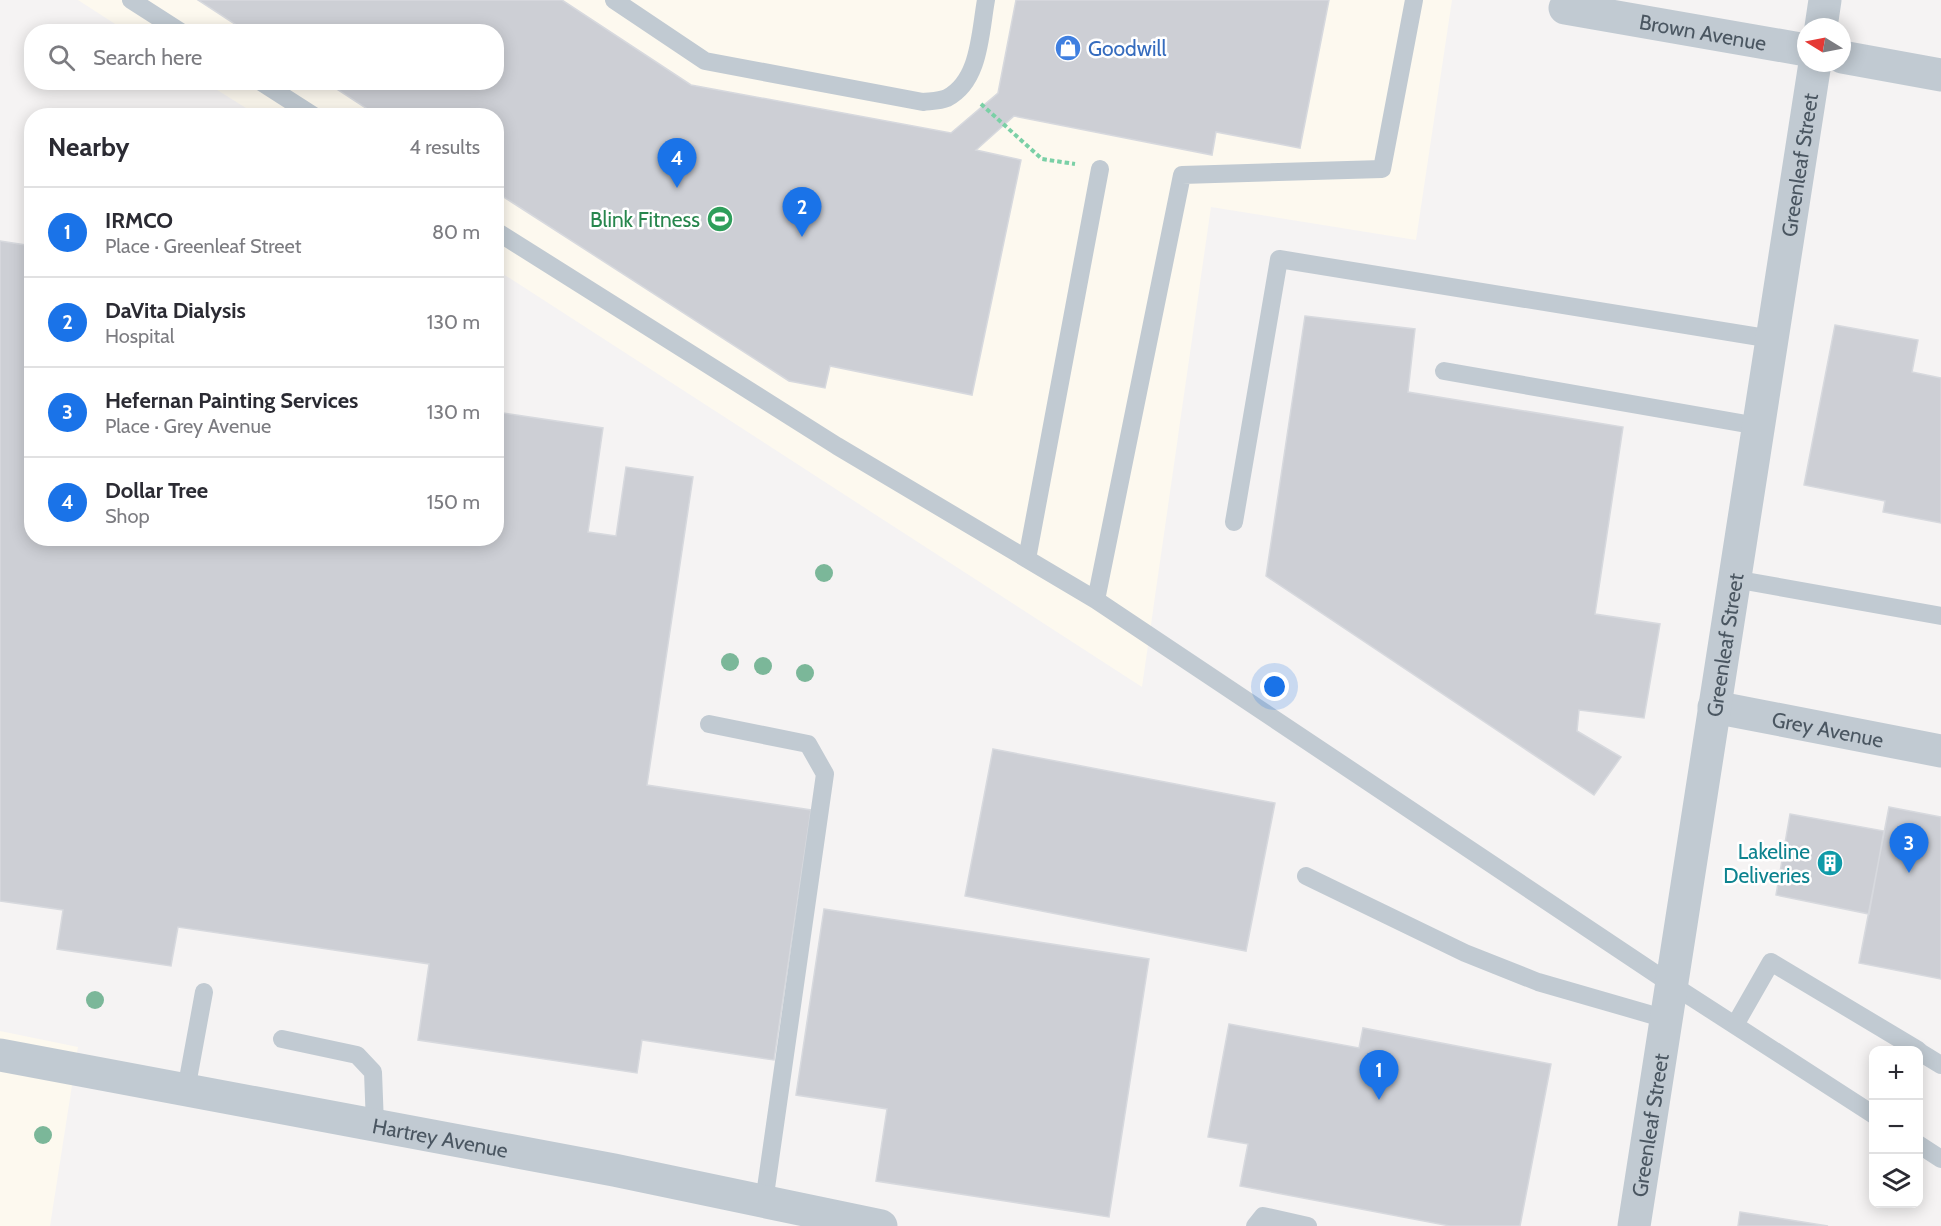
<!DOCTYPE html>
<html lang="en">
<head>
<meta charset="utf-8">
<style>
  body { margin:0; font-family:Cabin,sans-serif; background:#f7f7f7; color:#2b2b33 }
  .controls { position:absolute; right:18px; bottom:18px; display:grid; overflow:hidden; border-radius:12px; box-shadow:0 3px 15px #0003 }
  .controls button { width:54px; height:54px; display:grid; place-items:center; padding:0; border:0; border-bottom:2px solid #e1e1e2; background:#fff; color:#2b2b33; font:30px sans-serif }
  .compass { position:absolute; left:1797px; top:18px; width:54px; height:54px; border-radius:50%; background:#fff; box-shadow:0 3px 15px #0003; rotate:280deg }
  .you { position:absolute; left:1275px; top:687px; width:21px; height:21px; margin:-15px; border:4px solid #fff; border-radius:50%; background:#1a73e8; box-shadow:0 0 0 9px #1a73e833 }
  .badge { display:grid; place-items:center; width:39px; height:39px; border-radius:50%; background:#1a73e8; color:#fff; font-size:20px; font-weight:700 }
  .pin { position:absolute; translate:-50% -50px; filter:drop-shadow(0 2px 3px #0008) }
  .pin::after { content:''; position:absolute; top:32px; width:21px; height:18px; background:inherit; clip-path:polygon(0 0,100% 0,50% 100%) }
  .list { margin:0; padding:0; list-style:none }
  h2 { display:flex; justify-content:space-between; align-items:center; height:78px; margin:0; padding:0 24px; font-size:26px }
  h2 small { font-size:20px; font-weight:400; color:#7c7c81 }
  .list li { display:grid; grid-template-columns:39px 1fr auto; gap:18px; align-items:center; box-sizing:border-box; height:90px; padding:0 24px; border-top:2px solid #e1e1e2 }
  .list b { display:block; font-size:22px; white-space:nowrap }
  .list p { margin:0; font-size:20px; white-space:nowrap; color:#7c7c81 }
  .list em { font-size:20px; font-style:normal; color:#7c7c81 }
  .icon { flex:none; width:33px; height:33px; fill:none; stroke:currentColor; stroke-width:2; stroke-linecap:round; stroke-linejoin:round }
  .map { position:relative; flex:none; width:1941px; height:1226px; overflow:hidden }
  .search { position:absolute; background:#fff; box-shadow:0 3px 15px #0003; left:24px; top:24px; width:480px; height:66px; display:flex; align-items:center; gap:15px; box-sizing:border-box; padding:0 21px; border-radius:24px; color:#7c7c81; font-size:22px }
  .panel { position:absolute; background:#fff; box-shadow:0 3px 15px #0003; left:24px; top:108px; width:480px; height:438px; border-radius:24px }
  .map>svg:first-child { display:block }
  .commercial { fill:#fdf9ef }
  .building { fill:#cdcfd5; stroke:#d7d9de; stroke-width:1.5 }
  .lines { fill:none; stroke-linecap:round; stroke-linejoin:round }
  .path { stroke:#7ad0a6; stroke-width:4; stroke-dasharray:4.5 3; stroke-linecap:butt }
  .service { stroke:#c1cad2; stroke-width:18 }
  .minor { stroke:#c1cad2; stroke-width:33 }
  .tree { fill:#7bb799 }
  .labels { text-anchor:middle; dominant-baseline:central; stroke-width:5; stroke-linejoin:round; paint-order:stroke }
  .street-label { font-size:21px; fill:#4a5661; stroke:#fff }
  .shop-label { font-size:21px; fill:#366cbe; stroke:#fff; text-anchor:start }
  .leisure-label { font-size:21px; fill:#27864d; stroke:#fff; text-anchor:end }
  .culture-label { font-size:21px; fill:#0d838f; stroke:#fff; text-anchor:end }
</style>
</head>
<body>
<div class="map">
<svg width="1941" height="1226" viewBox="0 0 1941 1226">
  <rect width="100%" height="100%" fill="#f5f3f3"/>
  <path class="commercial" d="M78,0H1452L1416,240L1211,207L1142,687L497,270L496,116L257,115L206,83L496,82V32L126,31Z
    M0,1031L78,1047L50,1226H0Z"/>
  <path class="building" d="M198,0H562L691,85L951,133L998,93L1016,0H1329L1300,148L1216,132L1212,155L1014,116L976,150L1021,160L972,395L830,366L825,388L789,381L496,192V116H378L326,82H496V32H247Z
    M0,241L32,246V538H496V412L603,428L588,532L616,536L626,467L693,477L647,785L811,810L774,1060L642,1040L637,1073L418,1040L429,964L178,927L171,966L57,949L63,910L0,901Z
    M1305,316L1415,329L1408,392L1623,427L1595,614L1660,624L1644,718L1579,710L1577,731L1621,757L1594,795L1266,576Z
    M1835,325L1918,340L1912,372L1941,378V523L1883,512L1885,501L1804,485Z
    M993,749L1275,803L1246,951L965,896Z
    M1889,807L1941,817V979L1859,963Z
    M1790,814L1884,831L1869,914L1776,895Z
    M824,909L1149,959L1109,1217L876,1181L887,1109L796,1095Z
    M1229,1024L1359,1048L1363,1028L1551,1064L1520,1226H1450L1240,1186L1248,1144L1208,1137Z
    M1740,1212L1828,1226H1738Z"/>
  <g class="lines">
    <path class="path" d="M981,104L1042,159L1075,164"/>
    <path class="service" d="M131,0L181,32
      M614,0L705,61L923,102C931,101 940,101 947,98C980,81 980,33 986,0
      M261,82L314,116
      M496,231L837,446L1096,600L1182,175L1382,169L1414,0
      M1444,371L1758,426
      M1234,522L1279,259L1772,339
      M1027,559L1100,169
      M1734,579L1941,616
      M1096,600L1671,984L1874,1115
      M709,724L808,744L825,774L764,1202
      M1306,876L1465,953L1538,982L1666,1019
      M1735,1025L1771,962L1918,1050
      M282,1039L357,1055L373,1072L375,1125
      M1918,1051L1941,1065
      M186,1090L204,992
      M1918,1144L1941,1159
      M1255,1226L1263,1216L1308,1226"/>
    <g class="minor">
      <path id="s1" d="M1565,8L1806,50"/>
      <path d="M1821,27L1825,0"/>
      <path d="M1842,57L1941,75"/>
      <path id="s2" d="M1714,707L1941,751"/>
      <path id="s3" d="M0,1055L614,1170L881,1226"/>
      <path id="s4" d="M1634,1226L1815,63"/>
    </g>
  </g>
  <g class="tree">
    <circle cx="824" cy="573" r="9"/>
    <circle cx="730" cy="662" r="9"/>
    <circle cx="763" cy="666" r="9"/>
    <circle cx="805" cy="673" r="9"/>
    <circle cx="95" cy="1000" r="9"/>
    <circle cx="43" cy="1135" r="9"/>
  </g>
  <defs>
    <symbol id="shop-disc" viewBox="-11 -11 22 22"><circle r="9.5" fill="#3f7fe0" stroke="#fff"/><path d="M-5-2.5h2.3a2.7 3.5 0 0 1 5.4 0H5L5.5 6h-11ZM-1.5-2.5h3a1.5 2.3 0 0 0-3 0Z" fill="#fff"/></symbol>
    <symbol id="stadium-disc" viewBox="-11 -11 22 22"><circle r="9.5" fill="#2e9e5b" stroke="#fff"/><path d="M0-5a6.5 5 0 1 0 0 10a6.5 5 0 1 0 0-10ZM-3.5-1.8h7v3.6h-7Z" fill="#fff"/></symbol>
    <symbol id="building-disc" viewBox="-11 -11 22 22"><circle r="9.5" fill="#0f9aa8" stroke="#fff"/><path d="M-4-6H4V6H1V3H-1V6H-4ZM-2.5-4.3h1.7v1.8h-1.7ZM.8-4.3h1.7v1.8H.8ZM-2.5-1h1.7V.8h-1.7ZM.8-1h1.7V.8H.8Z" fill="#fff"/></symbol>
  </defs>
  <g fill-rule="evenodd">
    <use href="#shop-disc" x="1053" y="33" width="30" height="30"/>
    <use href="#stadium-disc" x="705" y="204" width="30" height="30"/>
    <use href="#building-disc" x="1815" y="848" width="30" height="30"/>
  </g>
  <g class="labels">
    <g class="street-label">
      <text stroke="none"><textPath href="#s1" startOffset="140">Brown Avenue</textPath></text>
      <text stroke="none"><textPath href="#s4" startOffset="1074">Greenleaf Street</textPath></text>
      <text stroke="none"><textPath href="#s4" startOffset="588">Greenleaf Street</textPath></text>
      <text stroke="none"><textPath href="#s2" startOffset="116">Grey Avenue</textPath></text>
      <text stroke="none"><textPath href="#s4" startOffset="102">Greenleaf Street</textPath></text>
      <text stroke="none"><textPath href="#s3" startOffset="448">Hartrey Avenue</textPath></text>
    </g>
    <g class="shop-label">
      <text x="1088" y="48">Goodwill</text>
    </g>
    <g class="leisure-label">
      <text x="700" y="219">Blink Fitness</text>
    </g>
    <g class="culture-label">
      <text x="1810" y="851">Lakeline<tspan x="1810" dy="24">Deliveries</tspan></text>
    </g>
  </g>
</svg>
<div class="controls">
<button>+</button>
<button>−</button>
<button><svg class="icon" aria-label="layers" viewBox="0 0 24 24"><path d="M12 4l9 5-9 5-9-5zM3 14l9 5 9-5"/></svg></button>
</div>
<svg class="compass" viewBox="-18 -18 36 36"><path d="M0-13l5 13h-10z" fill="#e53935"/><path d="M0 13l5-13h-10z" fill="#7c7c81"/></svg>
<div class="you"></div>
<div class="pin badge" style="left:1379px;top:1100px">1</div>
<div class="pin badge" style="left:802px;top:237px">2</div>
<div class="pin badge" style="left:1909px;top:873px">3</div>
<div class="pin badge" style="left:677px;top:188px">4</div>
<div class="search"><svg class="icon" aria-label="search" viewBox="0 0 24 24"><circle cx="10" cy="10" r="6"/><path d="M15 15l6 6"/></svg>Search here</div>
<section class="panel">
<h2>Nearby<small>4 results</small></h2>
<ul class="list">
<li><span class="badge">1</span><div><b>IRMCO</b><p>Place · Greenleaf Street</p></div><em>80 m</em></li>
<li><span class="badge">2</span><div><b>DaVita Dialysis</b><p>Hospital</p></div><em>130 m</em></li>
<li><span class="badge">3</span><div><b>Hefernan Painting Services</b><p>Place · Grey Avenue</p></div><em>130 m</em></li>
<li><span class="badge">4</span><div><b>Dollar Tree</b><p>Shop</p></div><em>150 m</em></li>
</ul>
</section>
</div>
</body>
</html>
